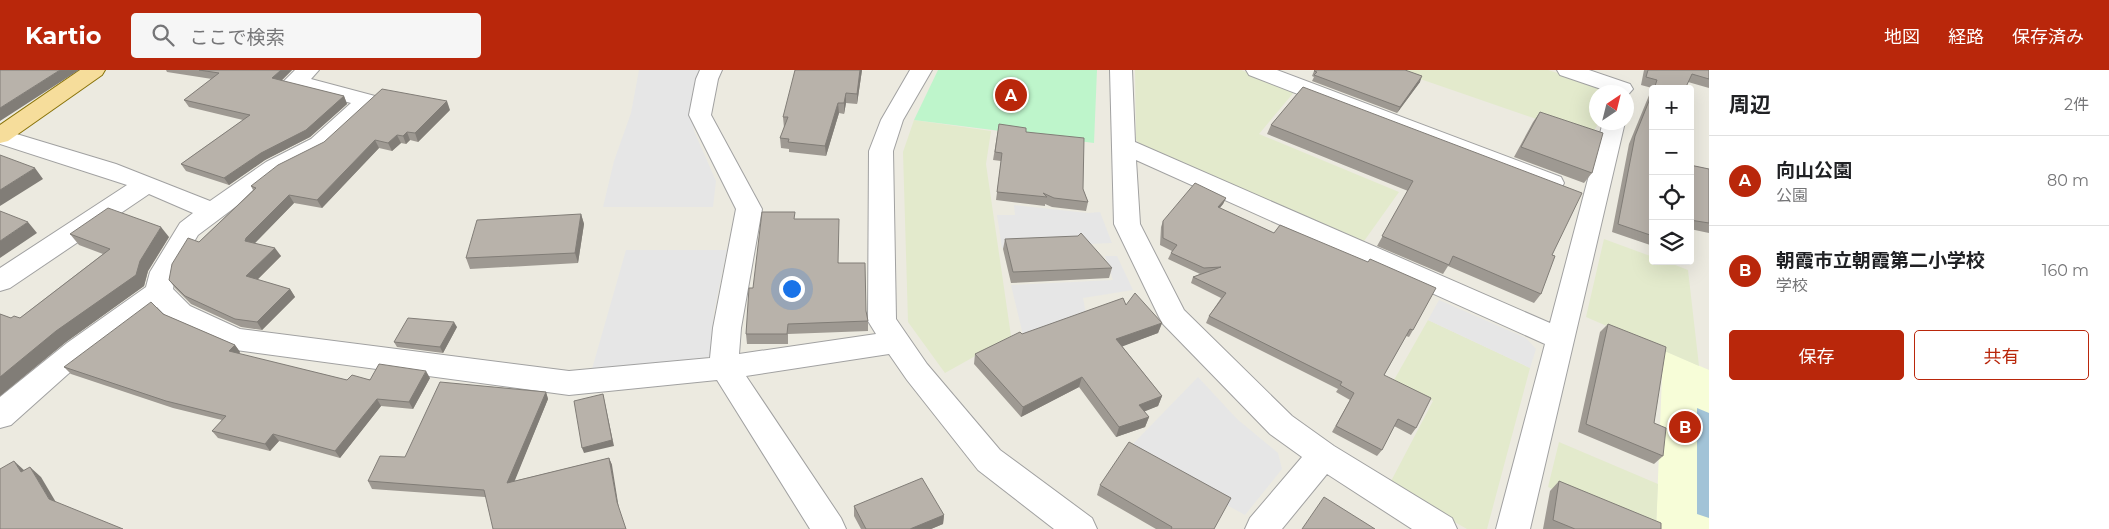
<!DOCTYPE html>
<html lang="ja">
<head>
<meta charset="utf-8">
<style>
  body { margin:0; font-family:Montserrat,"Noto Sans JP",sans-serif; background:#f6f6f6; color:#202124 }
  .controls { position:absolute; right:15px; top:15px; display:grid; overflow:hidden; border-radius:5px; box-shadow:0 5px 20px #0002 }
  .controls button { width:45px; height:45px; display:grid; place-items:center; padding:0; border:0; border-bottom:1px solid #e0e0e0; background:#fff; color:#202124; font:25px sans-serif }
  .compass { position:absolute; left:1589px; top:15px; width:45px; height:45px; border-radius:50%; background:#fff; box-shadow:0 5px 20px #0002; rotate:35deg }
  .you { position:absolute; left:791px; top:218px; width:18px; height:18px; margin:-12px; border:4px solid #fff; border-radius:50%; background:#1a73e8; box-shadow:0 0 0 8px #1a73e833 }
  .badge { display:grid; place-items:center; width:32px; height:32px; border-radius:50%; background:#b9270b; color:#fff; font-size:16px; font-weight:700 }
  .pin { position:absolute; translate:-50% -50%; border:2px solid #fff; box-shadow:0 1px 5px #0006 }
  .list { margin:0; padding:0; list-style:none }
  h2 { display:flex; justify-content:space-between; align-items:center; height:65px; margin:0; padding:0 20px; font-size:21px }
  h2 small { font-size:16px; font-weight:400; color:#757577 }
  .list li { display:grid; grid-template-columns:32px 1fr auto; gap:15px; align-items:center; box-sizing:border-box; height:90px; padding:0 20px; border-top:1px solid #e0e0e0 }
  .list b { display:block; font-size:19px; white-space:nowrap }
  .list p { margin:0; font-size:16px; white-space:nowrap; color:#757577 }
  .list em { font-size:16px; font-style:normal; color:#757577 }
  .actions { display:flex; gap:10px; padding:15px 20px }
  .actions a { flex:1; padding:11px 0; border:1px solid #b9270b; border-radius:5px; text-align:center; font-size:18px; color:#b9270b }
  .actions .main { background:#b9270b; color:#fff }
  .icon { flex:none; width:28px; height:28px; fill:none; stroke:currentColor; stroke-width:2; stroke-linecap:round; stroke-linejoin:round }
  .map { position:relative; flex:none; width:1709px; height:459px; overflow:hidden }
  header { display:flex; align-items:center; gap:30px; box-sizing:border-box; height:70px; padding:0 25px; background:#b9270b; color:#fff }
  header strong { font-size:24px }
  nav { display:flex; gap:28px; margin-inline-start:auto; font-size:18px }
  .search { width:350px; height:45px; background:#f6f6f6; display:flex; align-items:center; gap:12px; box-sizing:border-box; padding:0 18px; border-radius:5px; color:#757577; font-size:19px }
  main { display:flex }
  aside { flex:1; background:#fff }
  .map>svg:first-child { display:block }
  .education { fill:#f7fdd8 }
  .farmland { fill:#e3eacc }
  .park { fill:#bef5cb }
  .parking { fill:#e6e6e6 }
  .water { fill:#a2c3d7 }
  .lines { fill:none; stroke-linecap:round; stroke-linejoin:round }
  .minor-casing { stroke:#a1a1a1; stroke-width:2 }
  .major-casing { stroke:#887208; stroke-width:2 }
  .minor { fill:#fff; fill-rule:evenodd }
  .major { fill:#f6dd9b; fill-rule:evenodd }
  .wall { fill:#9e9992 }
  .shaded-wall { fill:#817d77 }
  .building { fill:#b8b2aa; stroke:#817d77 }
</style>
</head>
<body>
<header>
<strong>Kartio</strong>
<div class="search"><svg class="icon" aria-label="search" viewBox="0 0 24 24"><circle cx="10" cy="10" r="6"/><path d="M15 15l6 6"/></svg>ここで検索</div>
<nav><a>地図</a><a>経路</a><a>保存済み</a></nav>
</header>
<main>
<div class="map">
<svg width="1709" height="459" viewBox="0 0 1709 459">
  <rect width="100%" height="100%" fill="#eceae0"/>
  <path class="education" d="M1663,280L1709,300V459H1656Z"/>
  <path class="farmland" d="M1135,0H1241L1295,21L1259,64L1399,122L1362,174L1144,78L1136,70Z
    M1402,0H1548L1603,17L1609,22H1596V52L1598,53L1591,68L1400,2Z
    M914,50L991,61L986,94L1011,266L945,303L908,252L903,82Z
    M1604,169L1653,187V191H1665L1688,200L1699,296L1586,247Z
    M1428,250L1530,298L1487,459H1467L1389,415L1433,331L1394,310Z
    M1559,372L1658,414L1656,459H1646L1548,417Z"/>
  <path class="park" d="M938,0H1097L1094,73L914,50Z"/>
  <path class="parking" d="M639,0H705L691,40L694,61L716,111L713,137H603L614,91L631,43Z
    M1014,135L1088,143L1100,142L1112,173L1002,178L997,145H1015Z
    M626,180H727L714,242L711,287L592,299Z
    M1105,186H1117L1133,220L1083,228L1086,244L1023,265L1011,215L1113,210Z
    M1439,230L1526,268L1536,279L1530,298L1428,250Z
    M1198,307L1237,349L1278,383L1282,399L1245,445L1127,380Z"/>
  <path class="water" d="M1697,338L1709,343V448L1697,444Z"/>
  <g class="lines">
    <defs>
      <path id="minor" d="M295,0H319L311,9L375,26L378,31L327,79L282,102L198,165L176,202L173,219L190,236L240,259L569,301L710,288L713,258L736,139L689,45L696,9L700,0H722L718,9L711,45L762,139L741,258L739,284L876,264L868,251L869,81L881,50L910,0H932L903,50L893,81L896,249L927,294L1000,380L1092,448L1097,459H1054L978,400L907,310L889,284L746,306L841,448L846,459H810L717,310L569,325L236,280L170,250L157,237L68,304L11,355L0,358V327L67,273L146,217L150,202L180,153L193,143L149,124L10,218L0,221V198L127,115L0,74V59L116,94L210,131L266,92L311,69L351,33L287,16L284,11Z
        M1110,0H1132L1135,72L1550,253L1603,52H1625L1530,459H1496L1545,274L1136,90L1140,154L1184,240L1292,346L1334,376L1452,448L1457,459H1412L1327,404L1282,459H1245L1250,448L1302,387L1270,364L1163,254L1159,247L1114,154Z
        M1246,0H1277L1561,107L1564,113L1561,119L1552,121L1543,119L1249,5Z
        M1557,0H1589L1630,14L1633,19L1626,27V22H1610L1560,5Z"/>
      <path id="major" d="M80,0H105L102,5L8,71L0,73V55Z"/>
    </defs>
    <use href="#minor" class="minor-casing"/>
    <use href="#major" class="major-casing"/>
    <use href="#minor" class="minor"/>
    <use href="#major" class="major"/>
  </g>
  <path class="wall" d="M166,0H292L281,11L344,26L347,34L310,67L265,90L229,115L186,101L181,94L243,50L189,37L184,30L212,9L167,2Z
    M862,0L857,34L846,33L844,44L839,43L826,86L789,82V79L781,78L780,68L784,58L783,47Z
    M1644,0H1709V18L1688,12L1685,19H1653V176L1612,162L1629,74L1652,18L1641,15Z
    M1314,1L1420,12L1397,43L1312,11L1314,7L1312,6Z
    M1303,17L1552,185L1541,224L1534,233L1448,196L1443,204L1377,176L1408,121L1267,64L1271,55Z
    M450,40L418,72L410,70L406,74L401,73L392,81L379,78L322,138L294,133L255,173L281,186L257,210L290,219L295,227L262,260L241,257L191,234L175,218L169,210L199,172L253,120L251,116Z
    M1540,42L1592,103L1584,113L1514,87L1533,52Z
    M999,54L1026,62L1083,119L1088,132L1086,141L1052,137L1045,134V136L996,130L1001,91L993,90Z
    M1690,95L1709,99V163L1690,159Z
    M1226,128L1223,134L1220,138L1413,260L1409,267L1406,266L1384,305L1416,358L1411,365L1394,356L1382,380L1377,386L1332,362L1350,330L1336,322L1338,319L1206,253L1209,246L1221,228L1191,213L1193,207L1200,204L1168,189L1172,181L1160,175L1161,157L1163,151Z
    M581,144L584,154L578,193L470,199L466,188Z
    M795,149L839,193L866,241L868,251V261L788,264V274H747L746,264L753,218Z
    M70,164L169,167L148,201L144,216L66,272L0,326V244L11,248H20L103,184L79,175Z
    M1005,169L1112,198L1109,208L1011,213L1003,179Z
    M1126,235L1162,253L1158,263L1122,276L1162,326L1158,336L1144,341L1149,347L1145,357L1116,367L1079,317L1021,347L974,294L975,284L1022,264Z
    M163,244L235,275L240,282L239,284L347,310L430,308L413,339L381,336L340,388L279,371L270,381L218,368L212,361L222,350L173,338L71,304L64,297Z
    M1608,254L1663,386L1654,394L1578,362L1600,262Z
    M457,257L443,283L397,277L394,272Z
    M546,322L548,329L514,411L609,388L612,395L485,427L372,419L368,411L405,387Z
    M1559,411L1661,459H1543L1550,421Z
    M1100,415L1214,459H1156L1097,425Z
    M854,436L944,445L943,454L931,459H861L854,446Z"/>
  <path class="shaded-wall" d="M60,0H79L0,51V38Z
    M281,0H292L276,16L272,8Z
    M860,0H862L857,34V24Z
    M1422,6L1420,12L1397,43L1400,37Z
    M846,23V33L844,44V33Z
    M344,26L347,34L310,67L265,90L229,115L224,108Z
    M447,31L450,40L418,72L415,63Z
    M838,33L839,43L826,86L825,76Z
    M407,62L410,70L406,74L403,66Z
    M397,65L401,73L392,81L388,73Z
    M375,70L379,78L322,138L317,130Z
    M35,98L43,109L0,136V120Z
    M289,125L294,133L252,176L245,171L246,168Z
    M1226,128L1223,134L1215,143L1218,137Z
    M581,144L584,154L578,193L575,183Z
    M28,152L37,163L0,188V171Z
    M161,157L169,167L148,201L144,216L66,272L0,326V307L140,191Z
    M275,178L281,186L252,215L246,206Z
    M290,219L295,227L262,260L257,252Z
    M454,252L457,257L443,283L440,277Z
    M1162,253L1158,263L1113,280L1116,269Z
    M235,275L240,282L234,288L229,281Z
    M426,301L430,308L413,339L409,332Z
    M1082,307L1079,317L1021,347L1023,337Z
    M546,322L548,329L511,420L507,413Z
    M603,324L614,376L584,383L582,378Z
    M1162,326L1158,336L1136,345L1139,335Z
    M377,329L381,336L340,388L335,381Z
    M1149,347L1145,357L1116,367L1119,357Z
    M273,364L279,371L270,381L265,374Z
    M609,388L612,395L619,439L617,432Z
    M14,391L25,401L21,402Z
    M30,397L41,407L60,439L49,429Z
    M944,445L943,454L931,459H910Z"/>
  <path class="building" d="M0,0H60L0,38Z
    M199,0H281L272,8L344,26L306,60L261,83L224,108L181,94L250,45L184,30L219,3Z
    M795,0H860L857,24L846,23L844,33H838L825,76L788,72L789,69L780,68L788,47H783Z
    M1315,0H1405L1422,6L1400,37L1314,5L1317,2L1314,1Z
    M1648,0H1709V9L1692,4L1685,19H1654L1657,10L1646,7Z
    M1303,17L1582,123L1552,185L1555,186L1541,224L1453,186L1449,195L1382,166L1413,111L1271,55Z
    M382,19L447,31L415,63L407,62L403,66L397,65L388,73L375,70L317,130L289,125L246,168L245,171L275,178L246,206L290,219L257,252L235,249L185,226L169,210L172,194L188,168L199,172L256,118L251,116L278,95L324,72Z
    M1653,21V166L1618,154L1635,66Z
    M1540,42L1603,63L1592,103L1521,77Z
    M999,54L1026,58V62L1084,68L1083,119L1088,132L1054,128L1043,123L1047,127L997,122L1002,83L995,82Z
    M0,85L35,98L0,120Z
    M1690,95L1709,99V153L1690,150Z
    M1195,113L1226,128L1218,137L1274,163L1280,155L1368,192L1370,189L1436,218L1413,260L1410,259L1384,305L1431,328L1416,358L1398,349L1382,380L1336,356L1354,323L1340,315L1342,312L1209,246L1226,223L1193,207L1221,197L1204,198L1171,183L1177,175L1163,168V151Z
    M108,138L161,157L140,191L136,205L56,261L0,307V244L11,248L14,246L20,248L110,179L70,164Z
    M0,141L28,152L0,171Z
    M762,142H795L794,149H839L838,193H865L866,241L868,251L788,254L787,264H746L749,218H753Z
    M581,144L575,183L466,188L477,150Z
    M1081,163L1112,198L1013,202L1005,169L1078,166Z
    M1135,223L1162,253L1116,269L1162,326L1139,335L1149,347L1119,357L1082,307L1023,337L975,284L1020,262L1022,264L1123,228L1126,235Z
    M151,232L163,244L235,275L229,281L347,310L352,305L370,310L379,294L426,301L409,332L377,329L335,381L273,364L265,374L212,361L226,346L166,331L64,297Z
    M408,248L454,252L440,277L394,272Z
    M1608,254L1666,277L1654,353L1666,358L1663,386L1586,354Z
    M440,312L546,322L507,413L609,388L617,432L626,459H493L484,420L368,411L380,386L405,387Z
    M603,324L612,370L582,378L574,331Z
    M1129,372L1231,428L1214,459H1171L1172,457L1100,415Z
    M14,391L21,402L30,397L49,429L123,459H0V399Z
    M922,408L944,445L910,459H866L854,436Z
    M1559,411L1661,453V459H1575L1553,450Z
    M1324,427L1375,459H1302Z"/>
</svg>
<div class="controls">
<button>+</button>
<button>−</button>
<button><svg class="icon" aria-label="locate" viewBox="0 0 24 24"><circle cx="12" cy="12" r="6"/><path d="M12 2v4M12 18v4M2 12h4M18 12h4"/></svg></button>
<button><svg class="icon" aria-label="layers" viewBox="0 0 24 24"><path d="M12 4l9 5-9 5-9-5zM3 14l9 5 9-5"/></svg></button>
</div>
<svg class="compass" viewBox="-18 -18 36 36"><path d="M0-13l5 13h-10z" fill="#e53935"/><path d="M0 13l5-13h-10z" fill="#757577"/></svg>
<div class="you"></div>
<div class="pin badge" style="left:1011px;top:25px">A</div>
<div class="pin badge" style="left:1685px;top:357px">B</div>
</div>
<aside>
<h2>周辺<small>2件</small></h2>
<ul class="list">
<li><span class="badge">A</span><div><b>向山公園</b><p>公園</p></div><em>80 m</em></li>
<li><span class="badge">B</span><div><b>朝霞市立朝霞第二小学校</b><p>学校</p></div><em>160 m</em></li>
</ul>
<div class="actions"><a class="main">保存</a><a>共有</a></div>
</aside>
</main>
</body>
</html>
